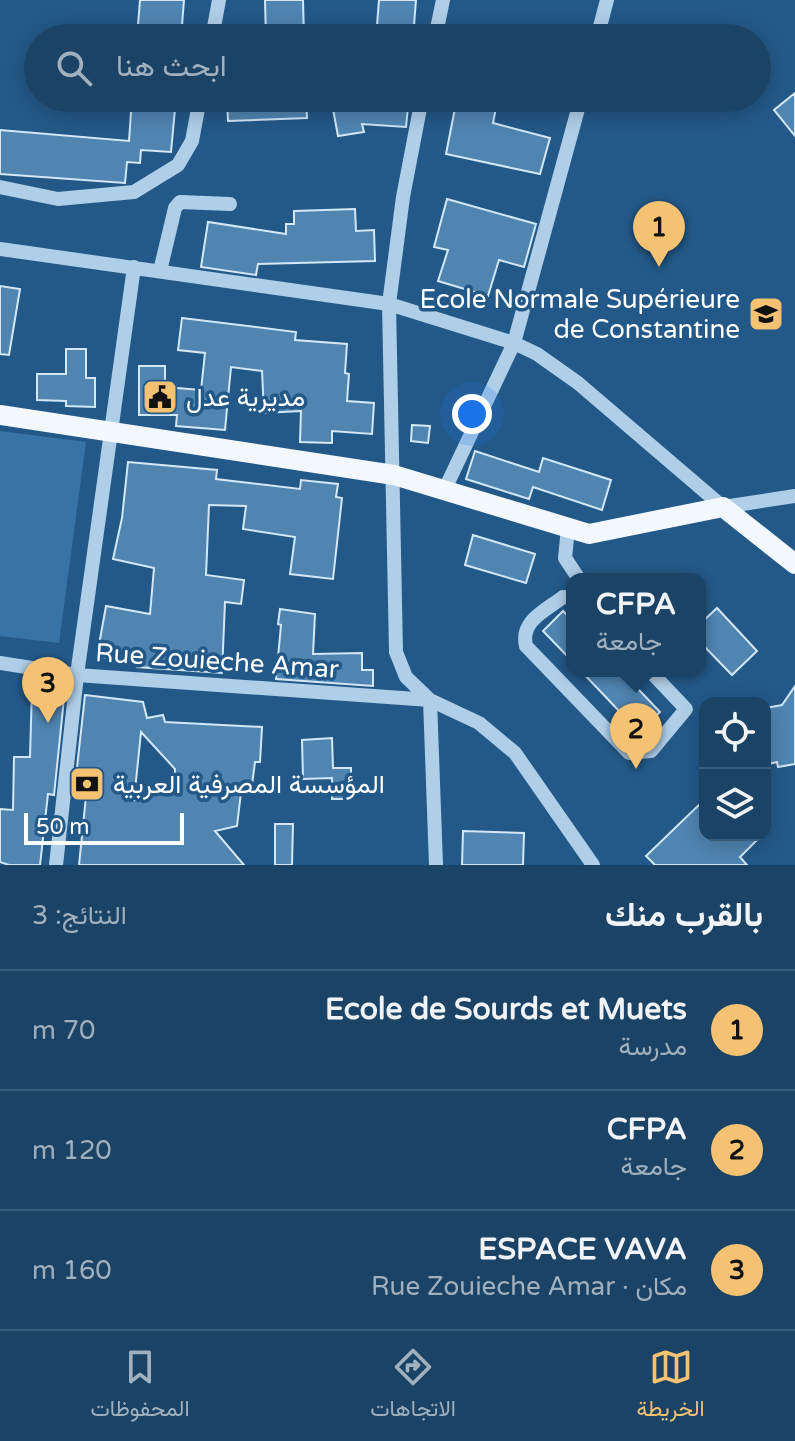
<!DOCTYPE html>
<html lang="ar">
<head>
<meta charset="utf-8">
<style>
  body { margin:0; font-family:"Varela Round",Vazirmatn,sans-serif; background:#234a6c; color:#f1f3f6; direction:rtl }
  .controls { position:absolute; right:24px; bottom:24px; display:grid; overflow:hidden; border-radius:16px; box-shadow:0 4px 20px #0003 }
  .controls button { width:72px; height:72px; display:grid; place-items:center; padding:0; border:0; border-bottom:2px solid #385c7a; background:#1a4366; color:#f1f3f6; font:40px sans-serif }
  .scale { position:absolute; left:24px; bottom:20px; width:160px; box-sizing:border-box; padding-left:8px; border:4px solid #fff; border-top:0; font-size:22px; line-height:28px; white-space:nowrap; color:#fff; -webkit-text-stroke:6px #235988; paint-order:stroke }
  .you { position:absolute; left:472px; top:414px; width:28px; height:28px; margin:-20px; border:6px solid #fff; border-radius:50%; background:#1a73e8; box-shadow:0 0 0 12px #1a73e833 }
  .badge { display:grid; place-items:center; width:52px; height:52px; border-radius:50%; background:#f4c272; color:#111; font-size:26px; font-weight:700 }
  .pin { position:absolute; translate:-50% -66px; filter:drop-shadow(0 2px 4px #0008) }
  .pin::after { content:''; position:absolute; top:42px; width:28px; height:24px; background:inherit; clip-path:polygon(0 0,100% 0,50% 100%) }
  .popup { position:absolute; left:566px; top:573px; width:140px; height:104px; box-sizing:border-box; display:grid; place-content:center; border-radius:16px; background:#1a4366; filter:drop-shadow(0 2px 6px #0005); font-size:26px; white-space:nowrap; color:#9fb0bf }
  .popup b { font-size:30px; color:#f1f3f6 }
  .popup::after { content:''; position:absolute; left:50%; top:100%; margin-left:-16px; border:16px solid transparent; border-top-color:#1a4366 }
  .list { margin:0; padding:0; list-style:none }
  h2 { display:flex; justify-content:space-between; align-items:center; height:104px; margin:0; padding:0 32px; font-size:34px }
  h2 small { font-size:26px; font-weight:400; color:#9fb0bf }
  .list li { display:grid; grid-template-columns:52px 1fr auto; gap:24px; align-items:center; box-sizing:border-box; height:120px; padding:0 32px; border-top:2px solid #385c7a }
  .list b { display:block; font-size:30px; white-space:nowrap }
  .list p { margin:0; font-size:26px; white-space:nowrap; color:#9fb0bf }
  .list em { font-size:26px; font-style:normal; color:#9fb0bf }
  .icon { flex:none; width:44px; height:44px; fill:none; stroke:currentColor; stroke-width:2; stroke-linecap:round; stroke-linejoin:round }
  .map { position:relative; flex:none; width:795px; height:865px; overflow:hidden; direction:ltr }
  .search { position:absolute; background:#1a4366; box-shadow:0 4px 20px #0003; left:24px; right:24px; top:24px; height:88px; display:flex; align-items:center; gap:20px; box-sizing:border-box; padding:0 28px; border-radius:44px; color:#9fb0bf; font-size:30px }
  .sheet { height:464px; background:#1a4366 }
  nav { display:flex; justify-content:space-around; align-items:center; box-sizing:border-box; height:112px; border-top:2px solid #385c7a; background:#1a4366; font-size:22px; color:#9fb0bf }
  nav a { display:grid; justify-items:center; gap:4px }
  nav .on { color:#f4c272 }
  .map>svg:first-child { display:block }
  .green { fill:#3873a5 }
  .building { fill:#5085b2; stroke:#d3e7f7; stroke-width:2; fill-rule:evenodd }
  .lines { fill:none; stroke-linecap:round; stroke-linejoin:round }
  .minor { stroke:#afcfe9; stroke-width:14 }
  .major { stroke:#f2f8fe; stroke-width:20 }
  .labels { text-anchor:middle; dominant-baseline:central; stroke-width:7; stroke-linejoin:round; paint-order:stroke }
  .poi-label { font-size:26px; fill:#fff; stroke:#235988; text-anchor:start }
  .street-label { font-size:26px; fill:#fff; stroke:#235988 }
</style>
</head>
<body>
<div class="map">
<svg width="795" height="865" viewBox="0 0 795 865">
  <rect width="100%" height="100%" fill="#235988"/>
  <path class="green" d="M0,431L86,442L59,643L0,636Z"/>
  <path class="building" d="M140,0H184L181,38H137Z
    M265,0H303L304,38H266Z
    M379,0H416L413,38H376Z
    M795,93V136L774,110Z
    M132,98H176L171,152L141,150L140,163L127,162L125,183L0,174V130L129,141Z
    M227,98H306L307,118L228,121Z
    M371,98H409L406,127L362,124L364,132L338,136L333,109L371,103Z
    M457,98H498L493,123L550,138L540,174L446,154Z
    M447,199L536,224L524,267L499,260L488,296L438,281L448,250L434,247Z
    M355,209L356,231L374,230L375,261L258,264L256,275L201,267L208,222L286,234V224H294V211Z
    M0,286L20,289L9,355L0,354Z
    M182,318L296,332L295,340L347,344L345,373L349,374L347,401L374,403L372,434L332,431V443L300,442L301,411L264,413L262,371L231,367L225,430L176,426L177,415H139V366H165V387L201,390L205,353L178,350Z
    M66,349H86V378H95V407L66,406V401L37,400V374H66Z
    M412,425L430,426L428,443L411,441Z
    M475,451L539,472L543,458L611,480L602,510L533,487L529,499L466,479Z
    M128,462L217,470L216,479L300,489L301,480L338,484L336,497L342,498L333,579L290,574L295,537L243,529L246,506L209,505L206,575L244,580L241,604L225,602L222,673L137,667L138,664L97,656L106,606L150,614L154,568L113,559L122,518Z
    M473,535L535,554L526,583L465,565Z
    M717,608L757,651L732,675L700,642V624Z
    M280,609L315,614L313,654L362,653V670H373V686L276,679L281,625L278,624Z
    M563,611L572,620V661L543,631Z
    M581,671H621L660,712L639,732Z
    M795,686V764L778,767L777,762L765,765V708L782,705Z
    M32,688L65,689L54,795L48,794L40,865H9L0,862V809L13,810L14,757H30Z
    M85,695L143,702L147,718L163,715L165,722L262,727L260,762H255L252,785L242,784L237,826L215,831L244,865H79L86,796L74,795ZM141,732L175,769L174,791L134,800Z
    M332,738L333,768H351V799H332V778L303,779L302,740Z
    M705,799V835H762L740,857L747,865H655L646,856Z
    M275,824H293L292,865H275Z
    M463,831L524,833L523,865H462Z"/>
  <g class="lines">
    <path class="minor" d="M212,38L219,0
      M435,38L443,0
      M597,38L607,0
      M422,98L403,197L389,304L396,652L406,677L430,700
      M0,187L58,199L134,192L178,165L192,141L200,98
      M0,249L389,304L514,343L537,354L578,383L723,507L795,496
      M160,271L175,208L180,202L230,204
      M444,491L514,343L581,98
      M568,528L565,558L579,579
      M572,598L563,597C545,611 520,621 526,646L629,753L651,751L686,709L650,671
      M0,663L77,675L430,700
      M56,865L77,675L134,267
      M436,865L430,700L479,723L515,753L593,865"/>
    <path class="major" d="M0,415L394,475L589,534L723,507L795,564"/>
  </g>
  <defs>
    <symbol id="university-square" viewBox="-11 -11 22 22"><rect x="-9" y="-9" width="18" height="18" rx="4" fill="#f4c272" stroke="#235988"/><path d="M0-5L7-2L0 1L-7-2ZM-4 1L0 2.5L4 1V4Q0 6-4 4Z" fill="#111"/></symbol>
    <symbol id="civic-square" viewBox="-11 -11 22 22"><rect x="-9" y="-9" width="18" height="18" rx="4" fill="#f4c272" stroke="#235988"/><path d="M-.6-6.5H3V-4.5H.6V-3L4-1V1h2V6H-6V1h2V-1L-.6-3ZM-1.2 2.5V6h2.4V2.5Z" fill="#111"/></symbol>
    <symbol id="bank-square" viewBox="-11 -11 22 22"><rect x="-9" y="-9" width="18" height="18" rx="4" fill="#f4c272" stroke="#235988"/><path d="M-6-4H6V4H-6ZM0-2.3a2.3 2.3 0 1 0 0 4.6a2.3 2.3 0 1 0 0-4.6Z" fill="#111"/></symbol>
  </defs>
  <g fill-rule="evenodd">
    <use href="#university-square" x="746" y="294" width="40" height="40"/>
    <use href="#civic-square" x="140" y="377" width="40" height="40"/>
    <use href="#bank-square" x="67" y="764" width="40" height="40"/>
  </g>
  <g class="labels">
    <g class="poi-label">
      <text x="740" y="299" text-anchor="end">Ecole Normale Supérieure<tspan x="740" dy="30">de Constantine</tspan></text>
      <text x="186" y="397">مديرية عدل</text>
      <text x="113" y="784">المؤسسة المصرفية العربية</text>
    </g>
    <g class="street-label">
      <text transform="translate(217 661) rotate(4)">Rue Zouieche Amar</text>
    </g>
  </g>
</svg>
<div class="controls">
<button><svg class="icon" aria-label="locate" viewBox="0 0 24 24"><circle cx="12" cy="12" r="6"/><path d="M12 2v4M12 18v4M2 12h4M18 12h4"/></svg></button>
<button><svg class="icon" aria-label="layers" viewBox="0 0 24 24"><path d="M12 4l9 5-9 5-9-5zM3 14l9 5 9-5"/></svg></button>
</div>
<div class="scale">50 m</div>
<div class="you"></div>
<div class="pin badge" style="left:659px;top:267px">1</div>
<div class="pin badge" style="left:636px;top:769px">2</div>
<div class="popup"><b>CFPA</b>جامعة</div>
<div class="pin badge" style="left:48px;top:723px">3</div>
<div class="search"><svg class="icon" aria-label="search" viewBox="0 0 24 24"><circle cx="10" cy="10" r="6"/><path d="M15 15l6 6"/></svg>ابحث هنا</div>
</div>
<section class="sheet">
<h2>بالقرب منك<small>النتائج: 3</small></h2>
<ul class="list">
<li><span class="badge">1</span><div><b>Ecole de Sourds et Muets</b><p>مدرسة</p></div><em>70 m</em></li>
<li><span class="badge">2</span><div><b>CFPA</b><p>جامعة</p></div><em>120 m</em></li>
<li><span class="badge">3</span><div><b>ESPACE VAVA</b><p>مكان · Rue Zouieche Amar</p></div><em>160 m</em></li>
</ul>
</section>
<nav>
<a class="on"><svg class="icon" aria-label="map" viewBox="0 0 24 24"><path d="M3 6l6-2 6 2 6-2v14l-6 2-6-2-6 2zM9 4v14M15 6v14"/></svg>الخريطة</a>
<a><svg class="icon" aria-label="directions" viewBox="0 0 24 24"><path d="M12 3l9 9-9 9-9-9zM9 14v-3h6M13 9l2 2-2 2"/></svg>الاتجاهات</a>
<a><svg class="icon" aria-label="saved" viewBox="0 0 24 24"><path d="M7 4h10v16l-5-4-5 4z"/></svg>المحفوظات</a>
</nav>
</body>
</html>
